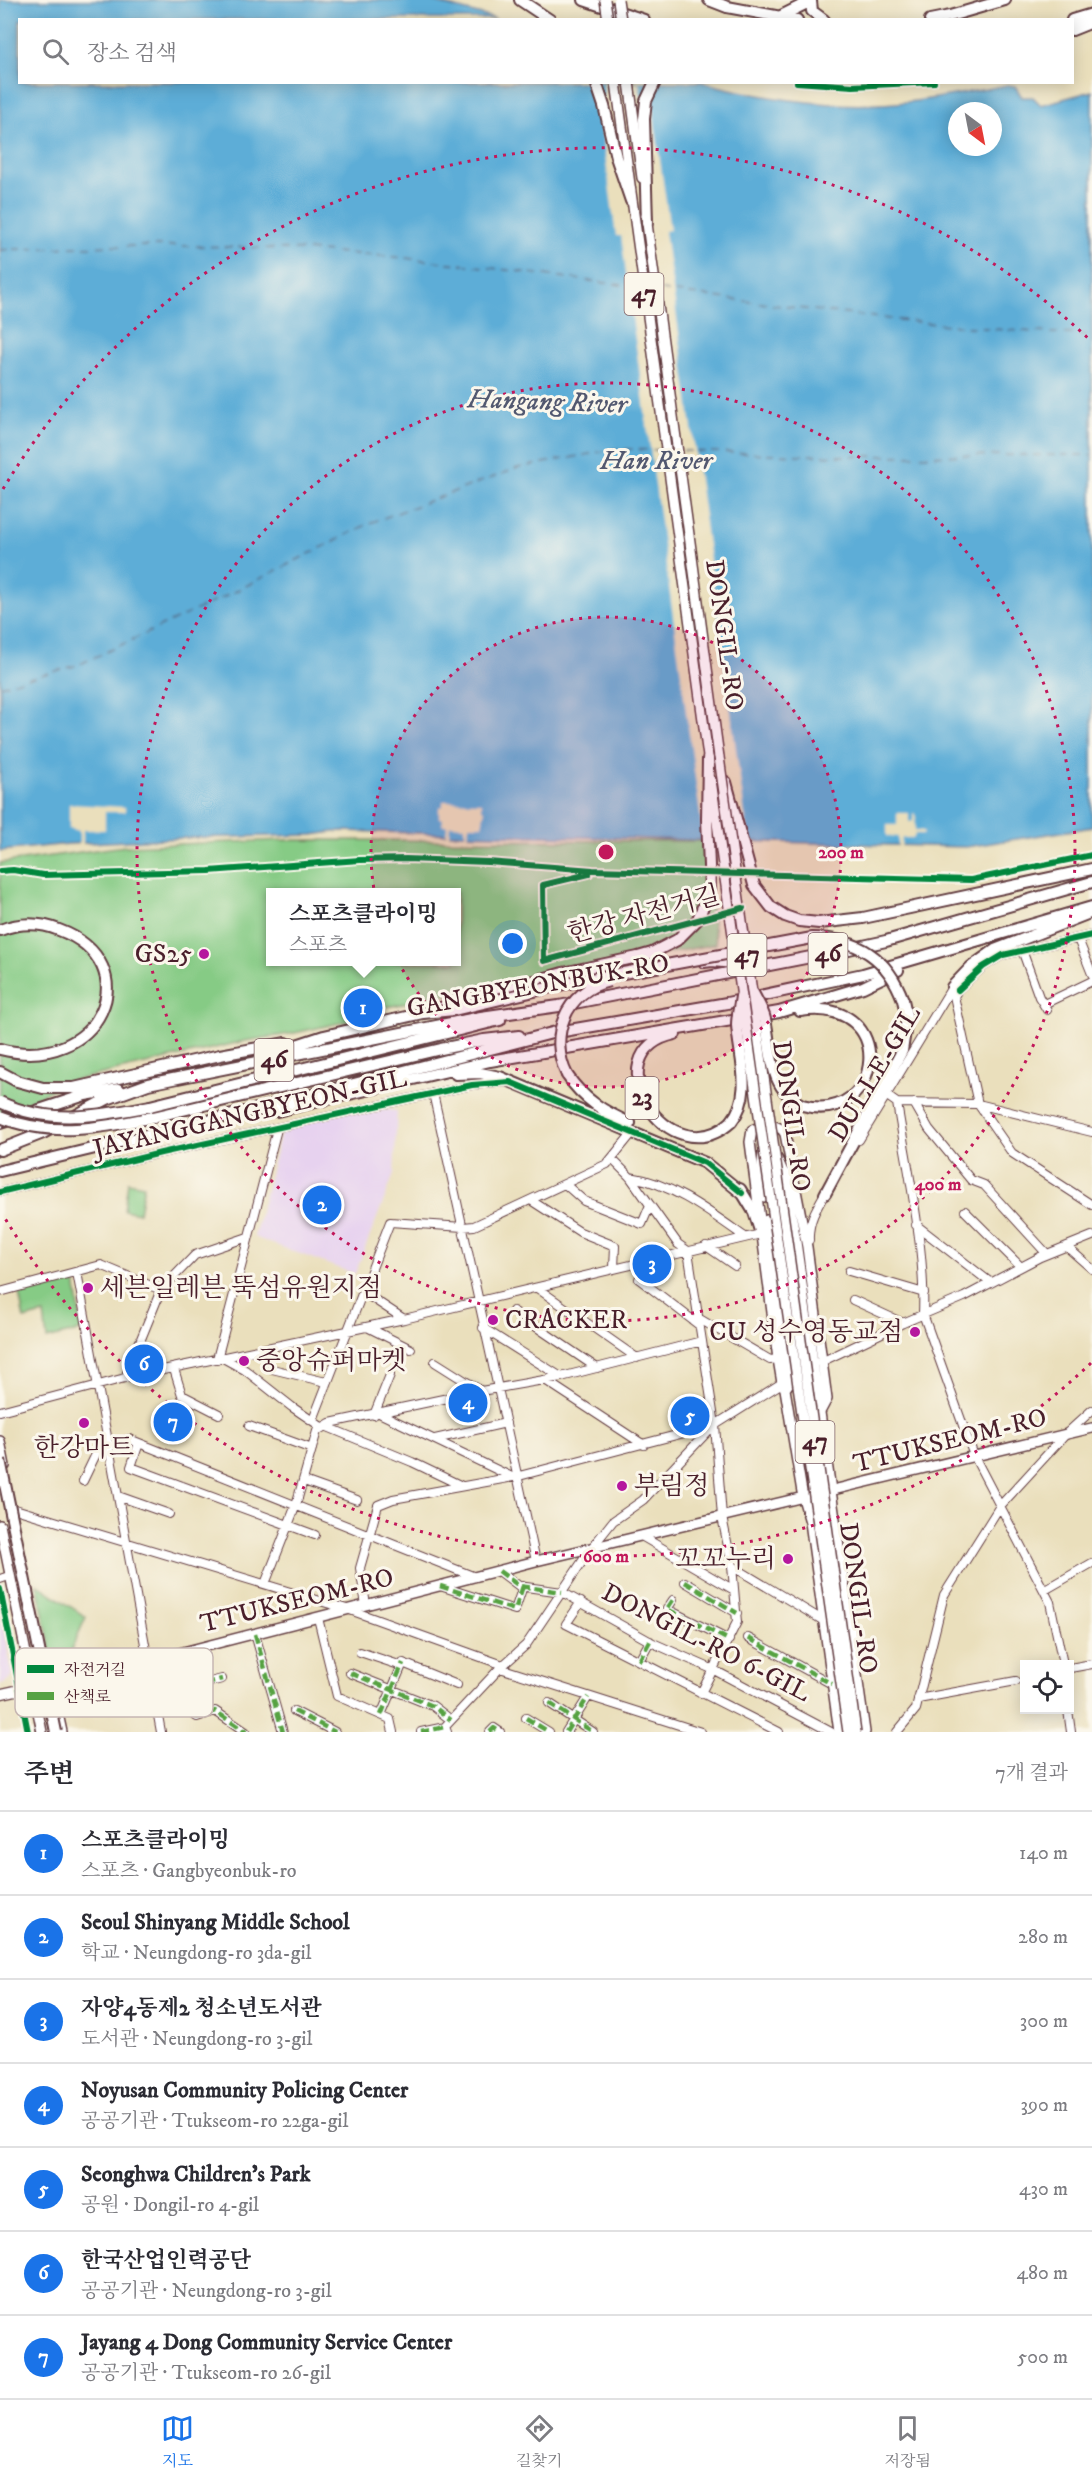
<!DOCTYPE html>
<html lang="ko">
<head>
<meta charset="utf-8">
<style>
  body { margin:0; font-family:"IM FELL DW Pica","Noto Serif KR",serif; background:#f7f7f7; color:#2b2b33 }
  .controls { position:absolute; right:18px; bottom:18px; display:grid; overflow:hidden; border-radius:0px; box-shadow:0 3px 15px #0003 }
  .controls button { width:54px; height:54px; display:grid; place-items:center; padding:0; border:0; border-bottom:2px solid #e1e1e2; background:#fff; color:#2b2b33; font:30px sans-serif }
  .compass { position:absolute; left:948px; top:102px; width:54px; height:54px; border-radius:50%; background:#fff; box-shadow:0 3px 15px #0003; rotate:148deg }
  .you { position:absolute; left:513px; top:944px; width:21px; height:21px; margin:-15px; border:4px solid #fff; border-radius:50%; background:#1a73e8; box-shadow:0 0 0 9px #1a73e833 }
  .badge { display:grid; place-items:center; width:39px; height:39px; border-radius:50%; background:#1a73e8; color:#fff; font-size:20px; font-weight:700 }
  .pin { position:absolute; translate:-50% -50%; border:3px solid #fff; box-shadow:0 2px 6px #0006 }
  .popup { position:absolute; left:266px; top:888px; width:195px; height:78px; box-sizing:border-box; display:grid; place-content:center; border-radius:0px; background:#fff; filter:drop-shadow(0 2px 4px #0005); font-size:20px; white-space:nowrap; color:#7c7c81 }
  .popup b { font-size:22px; color:#2b2b33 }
  .popup::after { content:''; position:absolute; left:50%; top:100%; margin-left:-12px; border:12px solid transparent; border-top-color:#fff }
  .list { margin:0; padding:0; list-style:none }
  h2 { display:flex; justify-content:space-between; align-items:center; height:78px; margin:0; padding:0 24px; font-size:26px }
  h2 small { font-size:20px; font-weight:400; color:#7c7c81 }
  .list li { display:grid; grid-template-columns:39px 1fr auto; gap:18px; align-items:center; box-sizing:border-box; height:84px; padding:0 24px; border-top:2px solid #e1e1e2 }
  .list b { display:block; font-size:22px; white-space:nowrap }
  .list p { margin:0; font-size:20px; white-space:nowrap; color:#7c7c81 }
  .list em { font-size:20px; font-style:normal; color:#7c7c81 }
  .icon { flex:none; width:33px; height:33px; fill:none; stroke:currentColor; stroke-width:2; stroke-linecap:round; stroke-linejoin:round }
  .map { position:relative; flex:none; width:1092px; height:1732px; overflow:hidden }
  .search { position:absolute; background:#fff; box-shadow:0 3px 15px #0003; left:18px; right:18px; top:18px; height:66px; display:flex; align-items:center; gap:15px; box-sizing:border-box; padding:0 21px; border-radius:0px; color:#7c7c81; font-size:22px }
  .sheet { height:666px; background:#fff }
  nav { display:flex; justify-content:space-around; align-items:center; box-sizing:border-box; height:84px; border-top:2px solid #e1e1e2; background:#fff; font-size:16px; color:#7c7c81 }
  nav a { display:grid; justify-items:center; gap:3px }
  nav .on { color:#1a73e8 }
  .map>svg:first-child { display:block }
  .built { fill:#e7d2ef }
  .green { fill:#86cb85; stroke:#687558; stroke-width:1.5; fill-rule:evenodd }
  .water { fill:#5dadd7; stroke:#546681; stroke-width:1.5; fill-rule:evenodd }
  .pier { fill:#eadfbc }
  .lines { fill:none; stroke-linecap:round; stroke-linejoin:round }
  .ferry { stroke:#525870; stroke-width:1.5; stroke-dasharray:8 6; stroke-linecap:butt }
  .minor-casing { stroke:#623c41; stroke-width:10 }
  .major-casing { stroke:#623c41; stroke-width:12 }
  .highway-casing { stroke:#623c41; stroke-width:14 }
  .minor { stroke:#fff; stroke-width:8 }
  .major { stroke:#fff; stroke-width:9 }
  .highway { stroke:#fff; stroke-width:10 }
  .rail-casing { stroke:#4a1f2b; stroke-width:4.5 }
  .rail { stroke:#fbf7ec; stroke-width:2; stroke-dasharray:7; stroke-linecap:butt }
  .major-bridge-casing { stroke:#623c41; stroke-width:12; stroke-linecap:butt }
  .highway-bridge-casing { stroke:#623c41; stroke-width:14; stroke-linecap:butt }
  .major-bridge { stroke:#fff; stroke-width:9 }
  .highway-bridge { stroke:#fff; stroke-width:10 }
  .quiet { stroke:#56a243; stroke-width:4.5; stroke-dasharray:9 4.5; stroke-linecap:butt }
  .cycleway-casing { stroke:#fbf7ec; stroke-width:10 }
  .cycleway { stroke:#00873e; stroke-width:6 }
  .ring { fill:none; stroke:#c2185b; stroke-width:3; stroke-dasharray:3 6 }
  .poi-dot { fill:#b5179e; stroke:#fbf7ec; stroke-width:2 }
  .labels { text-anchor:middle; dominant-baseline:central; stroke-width:6; stroke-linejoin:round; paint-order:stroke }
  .shield { fill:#fbf7ec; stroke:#7f6065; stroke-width:1.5 }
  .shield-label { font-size:24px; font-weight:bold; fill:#4a1f2b }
  .street-label { font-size:26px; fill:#4a1f2b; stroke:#fbf7ec }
  .poi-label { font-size:26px; fill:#4a1f2b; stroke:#fbf7ec; text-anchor:start }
  .water-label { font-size:27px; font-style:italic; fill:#525870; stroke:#fbf7ec }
  .key { fill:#fbf7ec; stroke:#c6b6b2; stroke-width:1.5 }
  .key-label { font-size:16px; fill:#4a1f2b }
  .centre { fill:#c2185b; stroke:#fbf7ec; stroke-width:3 }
  .ring-label { font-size:18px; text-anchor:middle; font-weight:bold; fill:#c2185b; stroke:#fbf7ec; stroke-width:6; stroke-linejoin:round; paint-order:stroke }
</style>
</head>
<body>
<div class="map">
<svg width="1092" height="1732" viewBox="0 0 1092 1732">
  <rect width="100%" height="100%" fill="#fbf7ec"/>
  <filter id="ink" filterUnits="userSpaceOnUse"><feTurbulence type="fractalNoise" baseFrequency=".0167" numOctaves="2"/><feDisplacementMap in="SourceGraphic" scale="12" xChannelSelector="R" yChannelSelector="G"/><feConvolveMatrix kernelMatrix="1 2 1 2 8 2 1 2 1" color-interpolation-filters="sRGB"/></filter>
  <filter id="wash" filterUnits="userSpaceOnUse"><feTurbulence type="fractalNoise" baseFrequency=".008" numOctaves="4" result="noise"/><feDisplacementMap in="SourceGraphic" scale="24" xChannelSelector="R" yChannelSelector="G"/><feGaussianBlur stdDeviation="1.35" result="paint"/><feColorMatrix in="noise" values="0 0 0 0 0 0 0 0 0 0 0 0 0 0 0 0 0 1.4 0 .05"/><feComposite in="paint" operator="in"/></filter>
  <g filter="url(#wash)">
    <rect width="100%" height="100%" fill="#eadfbc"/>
    <path class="built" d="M363,1107L397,1111L394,1174L355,1274L254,1237L282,1128Z
      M0,1614L13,1675L5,1683L0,1684Z"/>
    <path class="green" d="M286,840L702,841L716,944L382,1008L381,1014L290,1034L245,1041L63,1083L7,1115L0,1117V863L125,846ZM270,892H456V962H270Z
      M128,1182L144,1185L139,1213L124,1210Z
      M75,1280L82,1330L47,1339L44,1314L24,1319L19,1293Z
      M687,1411L709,1424L685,1430L681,1422Z
      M37,1584L86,1617L60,1675L56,1676Z
      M150,1685L153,1705L135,1711L132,1696L138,1688Z"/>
    <path class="water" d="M0,0H427L496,19L20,20V82H702C769,100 838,110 907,102C941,98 974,91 1008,85L1015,86L1022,97H1033L1041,105L1092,91V827L966,847L341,831L312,835L183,838L69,844L0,851ZM957,111H993V147H957Z"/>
    <path class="pier" d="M603,83H639L641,95L653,110L670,230L665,231L749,844L704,843L621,236H616L599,111L604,90Z
      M443,801L482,802V809L485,810L482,825H469L468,836H465V826L450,825L449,836H446L447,825H442L443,819L439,818V807L443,806Z
      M69,804L125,807V812H105V830H83V846H79V831L69,828Z
      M897,813H909V822L913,821V813L916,814L915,830L924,831V834H915L914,838H902L901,849H898V837L887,836V825H897Z"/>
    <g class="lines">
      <path class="ferry" d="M0,250C120,244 239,244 359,254C452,261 546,276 639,287
        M661,290C805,309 947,329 1092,335
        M683,451L836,456L1092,455
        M0,686L78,665L224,597L370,523L518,468L615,449L663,450"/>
    </g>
  </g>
  <g filter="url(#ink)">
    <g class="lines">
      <defs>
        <path id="minor" d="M1078,939L1092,974
          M1022,950L1039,997L1047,1010
          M958,990L983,967L1003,955L1092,935
          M1044,1004L1092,981
          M433,1093L536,1561
          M887,1096L897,1103L978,1104L1092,1132
          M897,1103C907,1167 926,1249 923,1314L974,1456L1050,1602L1063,1664
          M914,1103L929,1129L971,1180L984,1185L1047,1254
          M859,1140L952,987L958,990L954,996L978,1104L1012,1153L1092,1205
          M612,1159L630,1177L678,1244L688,1251L715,1425L722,1517L732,1566L737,1622L701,1693
          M630,1177C672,1183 711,1213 745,1237
          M566,1185L584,1201L642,1224L650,1205
          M0,1192L161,1153L472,1085L510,1082
          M532,1201L580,1232L615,1246L614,1268
          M965,1211L1021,1267
          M916,1225L991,1283
          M809,1240C808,1221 817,1207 827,1190
          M706,1246L735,1266
          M1067,1247L1092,1269
          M849,1271L924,1293
          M77,1272L161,1732
          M639,1279L699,1325
          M537,1288L637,1358
          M0,1292L101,1265L161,1290L195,1255L248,1237
          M363,1292L404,1319
          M853,1300L903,1323
          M513,1311L597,1368
          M698,1318L770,1360L778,1359
          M367,1327L411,1349
          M483,1328L561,1377
          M223,1358L245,1370L292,1407L323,1428
          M217,1359L277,1129
          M435,1362L481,1391
          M821,1362L903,1323L964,1297L1040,1257L1092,1236
          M174,1369L182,1395L219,1414
          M272,1369L326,1382
          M125,1378L161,1290
          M545,1380L644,1445
          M0,1411L125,1378L404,1319L761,1234
          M381,1414L512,1477
          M374,1415L390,1375
          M313,1420L390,1222L463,1227L474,1226L607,1164L633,1132
          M249,1426L312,1449
          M325,1426L412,1462L462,1486
          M435,1439L506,1423
          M139,1443L131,1467L315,1535
          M83,1481L97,1452L129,1439L475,1577
          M304,1481L357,1500
          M118,1496L169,1514
          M15,1509L350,1610L503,1665
          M643,1537L734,1590
          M732,1566L824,1621
          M499,1571L519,1586L562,1592L653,1643L714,1670L831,1732
          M0,1579L9,1576
          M685,1582L737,1613
          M265,1584L296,1505L317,1431L330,1423L481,1391L561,1377L702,1341
          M440,1586L515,1610L523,1586
          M1045,1590L1092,1563
          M673,1600L667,1609L729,1640
          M581,1602L566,1624L779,1732
          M366,1605L360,1568L378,1505L393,1499L519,1476L715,1425L782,1383
          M318,1618L337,1696L390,1719L393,1732
          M255,1634L283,1732
          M748,1638L832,1684
          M360,1652L402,1666
          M639,1661L650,1641
          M500,1668L701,1732
          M1070,1668L1092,1664
          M95,1673L103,1703
          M350,1673L433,1706L451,1720
          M152,1683L197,1717L215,1711L246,1732
          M166,1693L222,1679
          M918,1699L1016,1681
          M549,1703L593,1732
          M1068,1710L1071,1732
          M294,1711L335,1732
          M381,1715L403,1663L457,1685
          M526,1718L549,1732
          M421,1732L445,1727L447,1732
          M440,1732L500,1668L526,1645L590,1550L613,1521L643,1500L713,1426
          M490,1732L494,1728L500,1732
          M566,1732L588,1697
          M897,1732L916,1709L944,1595L1000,1506L1066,1434L1092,1410"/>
        <path id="major" d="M616,82L709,764
          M629,82L642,178
          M646,216L719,757
          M711,780L731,921
          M763,1154L762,1162L764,1197
          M777,1158L785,1176L796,1242L865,1732
          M767,1220L790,1382L785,1389
          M820,1412L827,1399L807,1247L785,1134C779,1122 763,1125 752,1130L750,1142L778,1359L782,1383L785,1389L803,1498L810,1522L839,1732
          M0,1441L5,1466
          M0,1525L42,1732
          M51,1682L62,1732
          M0,1694L148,1661L536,1561L1092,1428"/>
        <path id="highway" d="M520,0L550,20
          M584,0L644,20
          M709,0L727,7L797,20
          M779,17L811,1L812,11L824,20
          M930,20L950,16L1005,0
          M1072,20L1092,14
          M1072,30L1092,22
          M596,82L604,106L616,157L631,201
          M647,223L644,119L646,101L655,82
          M726,782L754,885L771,907L785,916L799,921L819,923L863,918L1092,869
          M0,930C19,923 39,922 59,930C150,964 100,1075 0,1049
          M704,962L712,961L757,965
          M952,987L971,967L995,950L1092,912
          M800,1011C900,996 884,1127 802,1105
          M675,1034C590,1052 669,1178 731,1122
          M263,1056L324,1036L423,1013L563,973L638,957L652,953L677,940L698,919L710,889L707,819L708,759
          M0,1072L17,1081L43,1088H74L220,1055L286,1043
          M456,1074L480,1073L500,1077L705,1163L742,1193
          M567,1075C583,1099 604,1112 630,1123
          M150,1106L500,1020
          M260,1110L277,1111L490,1061L779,1012L863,987L898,970
          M153,1117L441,1049L484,1040L519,1036
          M0,1123L85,1095L119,1089
          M0,1150L43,1133L107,1099L148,1084L481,1017L559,1006L826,954L886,941L1092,882
          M0,1171L253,1110L552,1033L727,1003L863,974L1092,907
          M740,1189L754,1212L761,1234
          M825,1194L902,1051L907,1018L903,1000"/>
      </defs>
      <use href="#minor" class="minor-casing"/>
      <use href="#major" class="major-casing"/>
      <use href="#highway" class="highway-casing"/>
      <use href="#minor" class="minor"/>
      <use href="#major" class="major"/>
      <use href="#highway" class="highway"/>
      <defs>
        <path id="rail" d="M0,1470L55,1732"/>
      </defs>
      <use href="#rail" class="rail-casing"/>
      <use href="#rail" class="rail"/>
      <defs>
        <path id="major-bridge" d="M605,0L608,20
          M618,0L621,20
          M719,757L856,1732
          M731,921L848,1732"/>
        <path id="highway-bridge" d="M753,993C757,1001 763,1010 765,1019C772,1051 768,1088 802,1105
          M423,1013L454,1010L564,984L812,938C857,938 888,958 903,1000
          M567,1075C548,1037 565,991 609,981
          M0,1102C49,1125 99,1116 150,1106
          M0,1117C51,1138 102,1128 153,1117
          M731,1122C754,1094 739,1057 737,1025C737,1015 740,1005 741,996
          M0,1460L56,1732"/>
      </defs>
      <use href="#major-bridge" class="major-bridge-casing"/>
      <use href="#highway-bridge" class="highway-bridge-casing"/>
      <use href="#major-bridge" class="major-bridge"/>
      <use href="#highway-bridge" class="highway-bridge"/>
      <path class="quiet" d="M499,1571L519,1586L562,1592
        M685,1582L737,1613
        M440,1586L515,1610L523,1586
        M673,1600L667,1609L729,1640
        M255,1634L283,1732
        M748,1638L832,1684
        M639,1661L650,1641
        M350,1673L433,1706L451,1720
        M152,1683L197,1717L215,1711L246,1732
        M166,1693L222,1679
        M549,1703L593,1732
        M294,1711L335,1732
        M381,1715L403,1663
        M526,1718L549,1732
        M421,1732L445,1727
        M490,1732L494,1728L500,1732
        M566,1732L588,1697"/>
      <defs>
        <path id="cycleway" d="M797,82L853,86L934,82
          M0,871L13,870L43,875L209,871L360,860L406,859L488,862L593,870L971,880L1092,855
          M589,874L543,885L544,961L743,908
          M958,990L983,967L1003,955L1092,935
          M0,1192L161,1153L472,1085L510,1082L705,1163L742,1193
          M0,1589L28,1732"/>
      </defs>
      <use href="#cycleway" class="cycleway-casing"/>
      <use href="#cycleway" class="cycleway"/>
    </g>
  </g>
  <circle cx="606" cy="852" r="235" fill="#c2185b" fill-opacity=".12"/>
  <g class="ring">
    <circle cx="606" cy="852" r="235"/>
    <circle cx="606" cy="852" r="469"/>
    <path d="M1091 1363A704 704 0 0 1 3 1215M3 489A704 704 0 0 1 1091 341"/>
  </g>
  <g class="poi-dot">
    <circle cx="204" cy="954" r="6"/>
    <circle cx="88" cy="1288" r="6"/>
    <circle cx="493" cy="1320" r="6"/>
    <circle cx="915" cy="1332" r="6"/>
    <circle cx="244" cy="1361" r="6"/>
    <circle cx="84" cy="1423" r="6"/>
    <circle cx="622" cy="1486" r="6"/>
    <circle cx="788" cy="1559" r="6"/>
  </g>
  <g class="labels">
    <g class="shield">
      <rect x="624.5" y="273" width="39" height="42" rx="4.5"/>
      <rect x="808.5" y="933" width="39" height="42" rx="4.5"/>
      <rect x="727.5" y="934" width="39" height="42" rx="4.5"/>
      <rect x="254.5" y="1039" width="39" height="42" rx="4.5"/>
      <rect x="625.5" y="1077" width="33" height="42" rx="4.5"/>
      <rect x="795.5" y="1421" width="39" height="42" rx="4.5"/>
    </g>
    <g class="shield-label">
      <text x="644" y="294">47</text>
      <text x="828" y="954">46</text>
      <text x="747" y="955">47</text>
      <text x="274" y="1060">46</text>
      <text x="642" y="1098">23</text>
      <text x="815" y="1442">47</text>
    </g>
    <g class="street-label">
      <text transform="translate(724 635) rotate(82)">DONGIL-RO</text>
      <text transform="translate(644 915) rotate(-15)">한강 자전거길</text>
      <text transform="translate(538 986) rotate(-10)">GANGBYEONBUK-RO</text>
      <text transform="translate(875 1074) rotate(-59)">DULLE-GIL</text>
      <text transform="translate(250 1114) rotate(-13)">JAYANGGANGBYEON-GIL</text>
      <text transform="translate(791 1116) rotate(82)">DONGIL-RO</text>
      <text transform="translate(950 1441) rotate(-14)">TTUKSEOM-RO</text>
      <text transform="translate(858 1598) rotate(82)">DONGIL-RO</text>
      <text transform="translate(297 1601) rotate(-14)">TTUKSEOM-RO</text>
      <text transform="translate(706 1643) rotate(27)">DONGIL-RO 6-GIL</text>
    </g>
    <g class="poi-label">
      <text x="192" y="954" text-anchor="end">GS25</text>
      <text x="100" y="1288">세븐일레븐 뚝섬유원지점</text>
      <text x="505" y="1320">CRACKER</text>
      <text x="903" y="1332" text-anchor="end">CU 성수영동교점</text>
      <text x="256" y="1361">중앙슈퍼마켓</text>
      <text x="84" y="1448" text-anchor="middle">한강마트</text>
      <text x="634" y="1486">부림정</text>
      <text x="776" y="1559" text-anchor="end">꼬꼬누리</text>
    </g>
    <g class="water-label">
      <text transform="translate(547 402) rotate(2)">Hangang River</text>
      <text x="656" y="461">Han River</text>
    </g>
  </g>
  <rect x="15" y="1648" width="198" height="69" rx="9" class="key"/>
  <rect x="27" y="1665" width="27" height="8" fill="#00873e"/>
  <rect x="27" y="1692" width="27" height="8" fill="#56a243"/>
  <g class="key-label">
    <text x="64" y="1675">자전거길</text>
    <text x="64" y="1702">산책로</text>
  </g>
  <circle cx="606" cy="852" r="9" class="centre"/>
  <g class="ring-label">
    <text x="841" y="858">200 m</text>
    <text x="938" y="1190">400 m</text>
    <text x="606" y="1562">600 m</text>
  </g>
</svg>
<div class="controls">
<button><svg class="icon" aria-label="locate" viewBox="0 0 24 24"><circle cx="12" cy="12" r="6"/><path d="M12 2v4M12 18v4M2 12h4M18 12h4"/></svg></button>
</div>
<svg class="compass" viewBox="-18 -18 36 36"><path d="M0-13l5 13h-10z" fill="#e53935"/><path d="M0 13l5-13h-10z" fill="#7c7c81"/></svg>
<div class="you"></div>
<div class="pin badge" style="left:363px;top:1008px">1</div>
<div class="popup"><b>스포츠클라이밍</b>스포츠</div>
<div class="pin badge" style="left:322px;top:1205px">2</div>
<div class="pin badge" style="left:652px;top:1264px">3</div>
<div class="pin badge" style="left:468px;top:1403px">4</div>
<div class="pin badge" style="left:690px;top:1416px">5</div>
<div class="pin badge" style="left:144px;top:1364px">6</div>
<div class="pin badge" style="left:173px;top:1422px">7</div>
<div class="search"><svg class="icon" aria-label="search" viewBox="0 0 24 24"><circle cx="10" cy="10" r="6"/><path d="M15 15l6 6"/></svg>장소 검색</div>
</div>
<section class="sheet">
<h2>주변<small>7개 결과</small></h2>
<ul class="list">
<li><span class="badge">1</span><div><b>스포츠클라이밍</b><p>스포츠 · Gangbyeonbuk-ro</p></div><em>140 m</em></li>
<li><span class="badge">2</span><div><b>Seoul Shinyang Middle School</b><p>학교 · Neungdong-ro 3da-gil</p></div><em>280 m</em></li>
<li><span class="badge">3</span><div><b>자양4동제2 청소년도서관</b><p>도서관 · Neungdong-ro 3-gil</p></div><em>300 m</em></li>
<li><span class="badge">4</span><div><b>Noyusan Community Policing Center</b><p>공공기관 · Ttukseom-ro 22ga-gil</p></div><em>390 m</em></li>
<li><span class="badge">5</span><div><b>Seonghwa Children's Park</b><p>공원 · Dongil-ro 4-gil</p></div><em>430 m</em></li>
<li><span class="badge">6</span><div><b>한국산업인력공단</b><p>공공기관 · Neungdong-ro 3-gil</p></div><em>480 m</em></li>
<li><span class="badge">7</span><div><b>Jayang 4 Dong Community Service Center</b><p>공공기관 · Ttukseom-ro 26-gil</p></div><em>500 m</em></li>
</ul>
</section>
<nav>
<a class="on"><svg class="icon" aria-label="map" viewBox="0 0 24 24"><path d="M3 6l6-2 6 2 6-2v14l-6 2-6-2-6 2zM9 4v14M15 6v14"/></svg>지도</a>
<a><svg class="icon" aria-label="directions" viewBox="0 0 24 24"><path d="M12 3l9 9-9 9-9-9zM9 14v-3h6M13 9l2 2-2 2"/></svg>길찾기</a>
<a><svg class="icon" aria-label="saved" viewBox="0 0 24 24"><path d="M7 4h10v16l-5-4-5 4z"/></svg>저장됨</a>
</nav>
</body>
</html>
